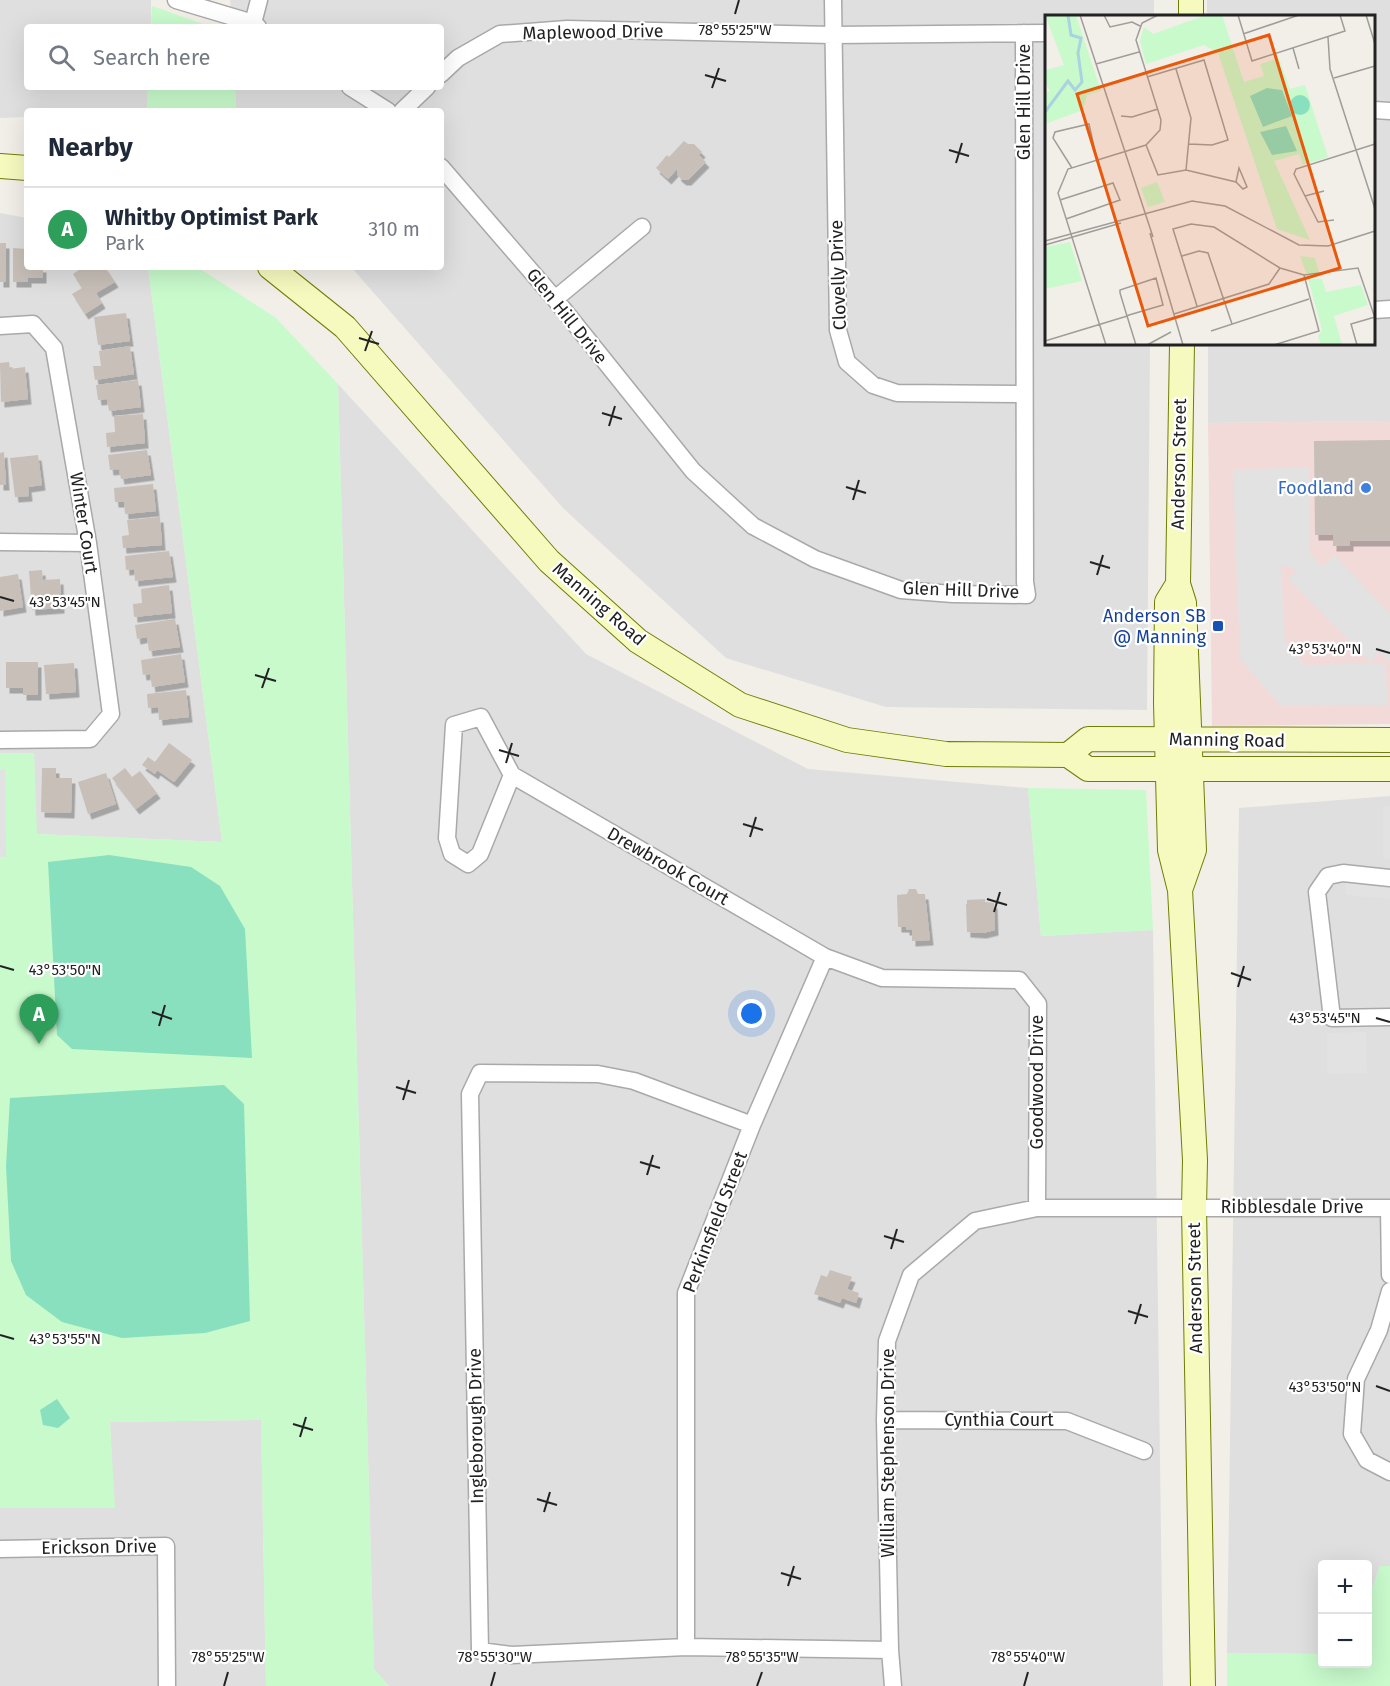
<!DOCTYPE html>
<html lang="en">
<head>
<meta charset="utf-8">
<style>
  body { margin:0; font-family:"Fira Sans",sans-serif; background:#f6f6f7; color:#1f2937 }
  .controls { position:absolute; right:18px; bottom:18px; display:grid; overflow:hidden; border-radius:6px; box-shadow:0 6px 24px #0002 }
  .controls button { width:54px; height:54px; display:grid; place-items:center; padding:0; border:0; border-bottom:2px solid #e0e1e3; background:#fff; color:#1f2937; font:30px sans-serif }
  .you { position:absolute; left:752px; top:1014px; width:21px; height:21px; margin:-15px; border:4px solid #fff; border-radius:50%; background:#1a73e8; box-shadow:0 0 0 9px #1a73e833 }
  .badge { display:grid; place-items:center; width:39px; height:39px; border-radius:50%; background:#2563eb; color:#fff; font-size:20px; font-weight:700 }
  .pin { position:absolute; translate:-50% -50px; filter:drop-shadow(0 2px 3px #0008) }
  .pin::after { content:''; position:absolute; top:32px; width:21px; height:18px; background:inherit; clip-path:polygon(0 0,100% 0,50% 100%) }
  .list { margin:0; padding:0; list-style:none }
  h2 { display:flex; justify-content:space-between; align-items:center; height:78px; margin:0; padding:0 24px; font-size:26px }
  h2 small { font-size:20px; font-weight:400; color:#747a83 }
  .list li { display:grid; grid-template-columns:39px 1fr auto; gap:18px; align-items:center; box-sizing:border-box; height:84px; padding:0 24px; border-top:2px solid #e0e1e3 }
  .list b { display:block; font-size:22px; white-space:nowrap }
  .list p { margin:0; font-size:20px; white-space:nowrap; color:#747a83 }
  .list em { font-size:20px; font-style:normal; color:#747a83 }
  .icon { flex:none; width:33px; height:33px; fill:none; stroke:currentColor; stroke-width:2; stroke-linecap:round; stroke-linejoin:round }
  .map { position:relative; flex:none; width:1390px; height:1686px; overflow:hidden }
  .search { position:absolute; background:#fff; box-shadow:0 6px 24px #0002; left:24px; top:24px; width:420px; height:66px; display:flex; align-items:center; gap:15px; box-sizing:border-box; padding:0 21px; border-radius:6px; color:#747a83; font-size:22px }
  .panel { position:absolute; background:#fff; box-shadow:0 6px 24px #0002; left:24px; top:108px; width:420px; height:162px; border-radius:6px }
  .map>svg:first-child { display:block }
  .residential { fill:#e0dfdf }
  .commercial { fill:#f2dad9 }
  .park { fill:#c8facc }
  .pitch { fill:#88e0be }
  .parking { fill:#e2e2e2 }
  .building { fill:#c7bfb8; filter:url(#shadow) }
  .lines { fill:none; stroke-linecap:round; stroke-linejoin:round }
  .street-casing { stroke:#a9a9a9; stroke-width:19 }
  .secondary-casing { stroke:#707d05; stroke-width:26 }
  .street { stroke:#fff; stroke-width:16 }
  .secondary { stroke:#f7fabf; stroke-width:24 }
  .ticks { fill:none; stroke:#222; stroke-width:2 }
  .shop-dot { fill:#3f7fe0; stroke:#fff; stroke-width:2 }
  .transit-dot { fill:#1a4fb4; stroke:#fff; stroke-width:2 }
  .labels { text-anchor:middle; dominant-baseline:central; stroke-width:4.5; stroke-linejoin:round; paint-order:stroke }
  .street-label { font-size:18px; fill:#222; stroke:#fff }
  .shop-label { font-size:18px; fill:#366cbe; stroke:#fff; text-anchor:end }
  .transit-label { font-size:18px; fill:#164399; stroke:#fff; text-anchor:end }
  .inset-river { fill:none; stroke:#aad3df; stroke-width:3 }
  .inset-road { fill:none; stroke:#9f9d99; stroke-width:1.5 }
  .view { fill:#e8590c; fill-opacity:0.15; stroke:#e8590c; stroke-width:3 }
  .inset-edge { fill:none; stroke:#222; stroke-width:3 }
  .ticks-label { font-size:15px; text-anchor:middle; fill:#222; stroke:#fff; stroke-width:4.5; stroke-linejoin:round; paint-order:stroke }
</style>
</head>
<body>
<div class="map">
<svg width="1390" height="1686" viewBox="0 0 1390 1686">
  <defs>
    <filter id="shadow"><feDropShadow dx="3.5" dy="5.5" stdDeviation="0" flood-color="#0004"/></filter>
  </defs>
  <rect width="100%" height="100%" fill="#f2efe9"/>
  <path class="residential" d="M0,0H151V27H27V87H148L147,111H27V117L0,118Z
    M230,0H1154V16H1046V344H1150L1147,710L886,707L726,658L564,509L351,267H441V111H236L235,87H441V27H233Z
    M1207,0H1390V421L1208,423V344H1374V16H1207Z
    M0,213L27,218V267H148L222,842L36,834L34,753H0Z
    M338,384L586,654L808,769L1028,788L1041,936L1153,930L1163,1686H389L374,1669Z
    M1390,796V1566H1380L1368,1600V1564H1322V1654L1227,1653L1239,808Z
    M261,1420L266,1686H0V1508H114L110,1422Z"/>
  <path class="commercial" d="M1390,421V724L1212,726L1208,423Z"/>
  <path class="park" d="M152,6L212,27H151Z
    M148,87H235L236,111H147Z
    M148,267H195L205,272L276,318L338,384L374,1669L389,1686H266L261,1420L110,1422L115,1508H0V753H34L37,834L222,842Z
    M1028,788L1146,790L1153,930L1041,936Z
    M1380,1566H1390V1686H1227V1653L1322,1654V1664H1368V1600Z"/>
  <path class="pitch" d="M109,855L191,867L220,886L245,929L252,1058L72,1049L57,1035L48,862Z
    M224,1085L244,1104L250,1321L205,1333L122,1338L62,1322L26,1295L11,1261L6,1166L10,1098Z
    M57,1399L70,1418L58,1428L43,1425L40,1410Z"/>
  <path class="parking" d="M1310,467V553L1322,567L1335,555L1390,614V662L1379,652L1370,662L1288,579L1298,570L1281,565L1285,642L1305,665L1385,663L1388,705L1281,706L1240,659L1233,470Z
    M0,769H5L6,857H0Z
    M1383,806H1390V859L1383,858Z
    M1346,866L1390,870V899L1346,895Z
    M1366,1032L1367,1073L1327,1074V1033Z"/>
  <path class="building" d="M684,141L688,144H694L702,152L699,155L706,162L688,180H683L678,176L677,169L668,179L656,168L667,155L669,157Z
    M0,243H6V282H0Z
    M13,248L27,249V267H43V278H28V282H13Z
    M83,267H105L115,282L96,293L102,303L85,314L72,294L82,288L73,274Z
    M126,313L130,341L98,345L94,317Z
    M130,346L134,374L95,380L93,366H101L99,351Z
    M9,362L10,369L25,367L28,399L1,402L0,363Z
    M138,380L141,407L109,411L107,399L98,400L96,385Z
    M143,414L145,443L107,447L106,433L115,432L114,416Z
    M1390,440V541H1350V546H1333V535H1315L1314,441Z
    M147,450L151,475L121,479L119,469L110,470L108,455Z
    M4,452L6,485H0V453Z
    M38,455L42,485L28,487L29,496L15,497L10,458Z
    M153,484L156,511L125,514L124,502H115L114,488Z
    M160,517L162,545L123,548L122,536L129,535L127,520Z
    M169,551L173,577L135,581L134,569L126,570L125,556Z
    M42,570L43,580L60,579L61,608L32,610L29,571Z
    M18,574L23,607L0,611V577Z
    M169,585L172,613L134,617L133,604L142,603L141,589Z
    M175,619L180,647L149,651L147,637L137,639L135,625Z
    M181,654L185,682L152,687L150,674L143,675L141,660Z
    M6,662H38V695H23V688H6Z
    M74,663L76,692L46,694L44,665Z
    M186,690L189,717L159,720L158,707L148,708L147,694Z
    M169,743L192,760L174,782L157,770L155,774L142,765L148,757L155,762Z
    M42,768H56V778H72L71,813L41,812Z
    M125,768L132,777L140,771L157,793L136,809L112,778Z
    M106,773L116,804L88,814L78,782Z
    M909,889H916L918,894H925L930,940L912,941V930H906V927H898L897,895L907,894Z
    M985,899V902L994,903L995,930L983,933L967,932L966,904H967V900Z
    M830,1270L852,1277L847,1289L859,1293L856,1303L842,1298L840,1303L814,1294L821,1275L827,1277Z"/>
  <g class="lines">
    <defs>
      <path id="street" d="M176,0L253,23L258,27
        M833,0L838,330L847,362L873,385L897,393L1024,394
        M253,23L259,0
        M441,74L458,58L500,34L567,29L833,35L1046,33
        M350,87L388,111
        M1374,110L1390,111
        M402,111L427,87
        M441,167L555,299L693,471L753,526L815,559L901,590L953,594L1027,595L1025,582L1024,33
        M555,299L642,227
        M1374,310L1390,309
        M0,326L33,324L54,348L88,543L111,714L90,739L0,740
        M0,542L88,543
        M512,775L480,854L468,864L452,854L447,838L454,725L481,717L512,775L825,957L882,978L1019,980L1038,1004L1037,1208
        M1390,878L1343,873L1328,876L1317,892L1332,1018L1390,1017
        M752,1125L634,1081L598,1074L480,1073L470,1094L480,1651L512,1655L686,1647L890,1650
        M1389,1208L1390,1275
        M1390,1291L1379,1330L1356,1379L1352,1434L1367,1460L1390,1472
        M885,1420L1067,1421L1144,1451
        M0,1549L166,1546L167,1686
        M686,1647V1293L752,1125L825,957
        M893,1686L890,1650L885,1420L887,1341L911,1275L975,1221L1037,1208H1390"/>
      <path id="secondary" d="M1191,16V0
        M0,166L27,168
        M270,267L345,327L549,561L638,641L740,705L847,740L946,754L1068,755L1088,769H1390
        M1178,584L1167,602L1166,703L1170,850L1180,890L1195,1160L1194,1208L1203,1686
        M1068,755L1088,739L1390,740
        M1180,890L1194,850L1184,603L1178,584L1182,344"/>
    </defs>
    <use href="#street" class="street-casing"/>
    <use href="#secondary" class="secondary-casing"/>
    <use href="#street" class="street"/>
    <use href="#secondary" class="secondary"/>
  </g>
  <path class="ticks" d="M735,14L739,0M705,75L726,81M712,88L719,68M949,150L969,156M956,163L962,143M359,338L379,344M365,351L372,331M602,413L622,419M609,426L615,406M846,487L866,493M853,500L859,480M1090,562L1110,568M1097,575L1103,555M0,597L14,601M1376,649L1390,653M255,675L276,681M262,688L269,668M499,750L519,756M506,763L512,743M743,824L763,830M750,837L756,817M987,899L1007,905M994,912L1000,892M0,966L14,970M1231,973L1251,980M1238,987L1244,966M152,1012L172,1019M1376,1018L1390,1022M159,1026L165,1005M396,1087L416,1093M403,1100L409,1080M640,1162L660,1168M647,1175L653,1155M884,1236L904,1242M891,1249L897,1229M1128,1311L1148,1317M1135,1324L1141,1304M0,1335L14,1339M1376,1386L1390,1391M293,1424L313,1430M300,1437L306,1417M537,1499L557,1505M544,1512L550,1492M781,1573L801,1579M788,1586L794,1566M224,1686L228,1672M491,1686L495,1672M757,1686L762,1672M1024,1686L1028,1672"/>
  <circle class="shop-dot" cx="1366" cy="488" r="6"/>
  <rect class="transit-dot" x="1212" y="620" width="12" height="12" rx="3"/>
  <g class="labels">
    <g class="street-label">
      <text transform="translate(593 32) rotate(-1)">Maplewood Drive</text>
      <text transform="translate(1024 102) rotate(-90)">Glen Hill Drive</text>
      <text transform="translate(838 275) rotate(-92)">Clovelly Drive</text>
      <text transform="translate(567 316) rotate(51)">Glen Hill Drive</text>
      <text transform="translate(1179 464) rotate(-89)">Anderson Street</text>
      <text transform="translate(84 523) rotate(81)">Winter Court</text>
      <text transform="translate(961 590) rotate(2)">Glen Hill Drive</text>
      <text transform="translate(599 604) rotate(41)">Manning Road</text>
      <text transform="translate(1227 740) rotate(1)">Manning Road</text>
      <text transform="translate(668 866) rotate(30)">Drewbrook Court</text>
      <text transform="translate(1037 1082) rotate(-90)">Goodwood Drive</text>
      <text x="1292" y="1207">Ribblesdale Drive</text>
      <text transform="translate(715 1222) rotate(-69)">Perkinsfield Street</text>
      <text transform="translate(1195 1288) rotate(-91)">Anderson Street</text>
      <text x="999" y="1420">Cynthia Court</text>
      <text transform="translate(476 1426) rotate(-91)">Ingleborough Drive</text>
      <text transform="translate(888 1453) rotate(-90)">William Stephenson Drive</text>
      <text transform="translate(99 1547) rotate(-1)">Erickson Drive</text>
    </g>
    <g class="shop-label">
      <text x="1354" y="488">Foodland</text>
    </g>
    <g class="transit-label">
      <text x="1206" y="616">Anderson SB<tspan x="1206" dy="21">@ Manning</tspan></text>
    </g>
  </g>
  <g transform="translate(1045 15)">
    <rect width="330" height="330" fill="#f2efe9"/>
    <path d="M0,0H31L56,76L42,80L38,95L0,109V78L5,76L0,67L1,55L19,50ZM161,0H177L199,67L219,61L215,49L234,43L245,74L260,70L283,142L258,150L254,139L229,146L265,225L232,214L173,38L159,30L101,49L95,26L99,12L108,19ZM112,167L120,187L103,192L96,173ZM25,227L37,266L0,274V232ZM255,241L270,243L274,258H261ZM263,263L277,264L281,277L316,270L323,290L289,301L297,330H276L273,321L277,315Z" fill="#c8facc"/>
    <path d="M222,73L237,75L247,101L218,112L205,81ZM245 90a10 10 0 1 1 20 0a10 10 0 1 1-20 0ZM241,111L252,136L227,140L215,117Z" fill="#88e0be"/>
    <path class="inset-river" d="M0,97L23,66L30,75L37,67L33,38L36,23L26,20L23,0"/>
    <path class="inset-road" d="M35,0L108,222M59,0L65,12L87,7L95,11M193,0L207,46L300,16L295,0M321,0L330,29M198,19L254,0M283,22L285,54L330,194M248,33L254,54M51,49L94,37M131,54L146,103L141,155M102,62L159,45L183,125L167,130L144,129M289,63L330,51M76,101L87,102L113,94M101,130L113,160L141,155L191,167L198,174L202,172L194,153L191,167M27,153L8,123L10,117L44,109L52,145M260,181L279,176M15,185L68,168L75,185L21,204M289,205L273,207L249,159L251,154L330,129M105,218L138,330M0,226L147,186L180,191L254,230L283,231L330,216M0,230L76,208M137,241L154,236L163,238L187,309M152,291L128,214L146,209L169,212L235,253L259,260L313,253L330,303M129,299L224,269L235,253M166,316L264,284M0,326L79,302L82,301L84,300L118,290L111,263L75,275V278L82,301L91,330M61,330L13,178L23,154L101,130L115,115L116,105L91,25L97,8L113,0M102,330L126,317M229,330L274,316L259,260M312,330L306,309L330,302"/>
    <path class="view" d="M224,20L295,253L103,311L32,79Z"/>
    <rect width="330" height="330" class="inset-edge"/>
  </g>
  <g class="ticks-label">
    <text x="735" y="35">78°55'25"W</text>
    <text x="65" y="607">43°53'45"N</text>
    <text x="1325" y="654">43°53'40"N</text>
    <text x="65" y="975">43°53'50"N</text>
    <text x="1325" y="1023">43°53'45"N</text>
    <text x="65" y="1344">43°53'55"N</text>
    <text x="1325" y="1392">43°53'50"N</text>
    <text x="228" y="1662">78°55'25"W</text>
    <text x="495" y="1662">78°55'30"W</text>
    <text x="762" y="1662">78°55'35"W</text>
    <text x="1028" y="1662">78°55'40"W</text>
  </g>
</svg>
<div class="controls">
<button>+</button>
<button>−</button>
</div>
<div class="you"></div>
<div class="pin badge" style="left:39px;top:1044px;background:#2e9e5b">A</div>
<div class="search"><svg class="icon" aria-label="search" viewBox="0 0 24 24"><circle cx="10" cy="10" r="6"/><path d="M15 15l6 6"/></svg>Search here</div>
<section class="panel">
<h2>Nearby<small></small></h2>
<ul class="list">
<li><span class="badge" style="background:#2e9e5b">A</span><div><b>Whitby Optimist Park</b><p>Park</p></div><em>310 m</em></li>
</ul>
</section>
</div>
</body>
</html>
